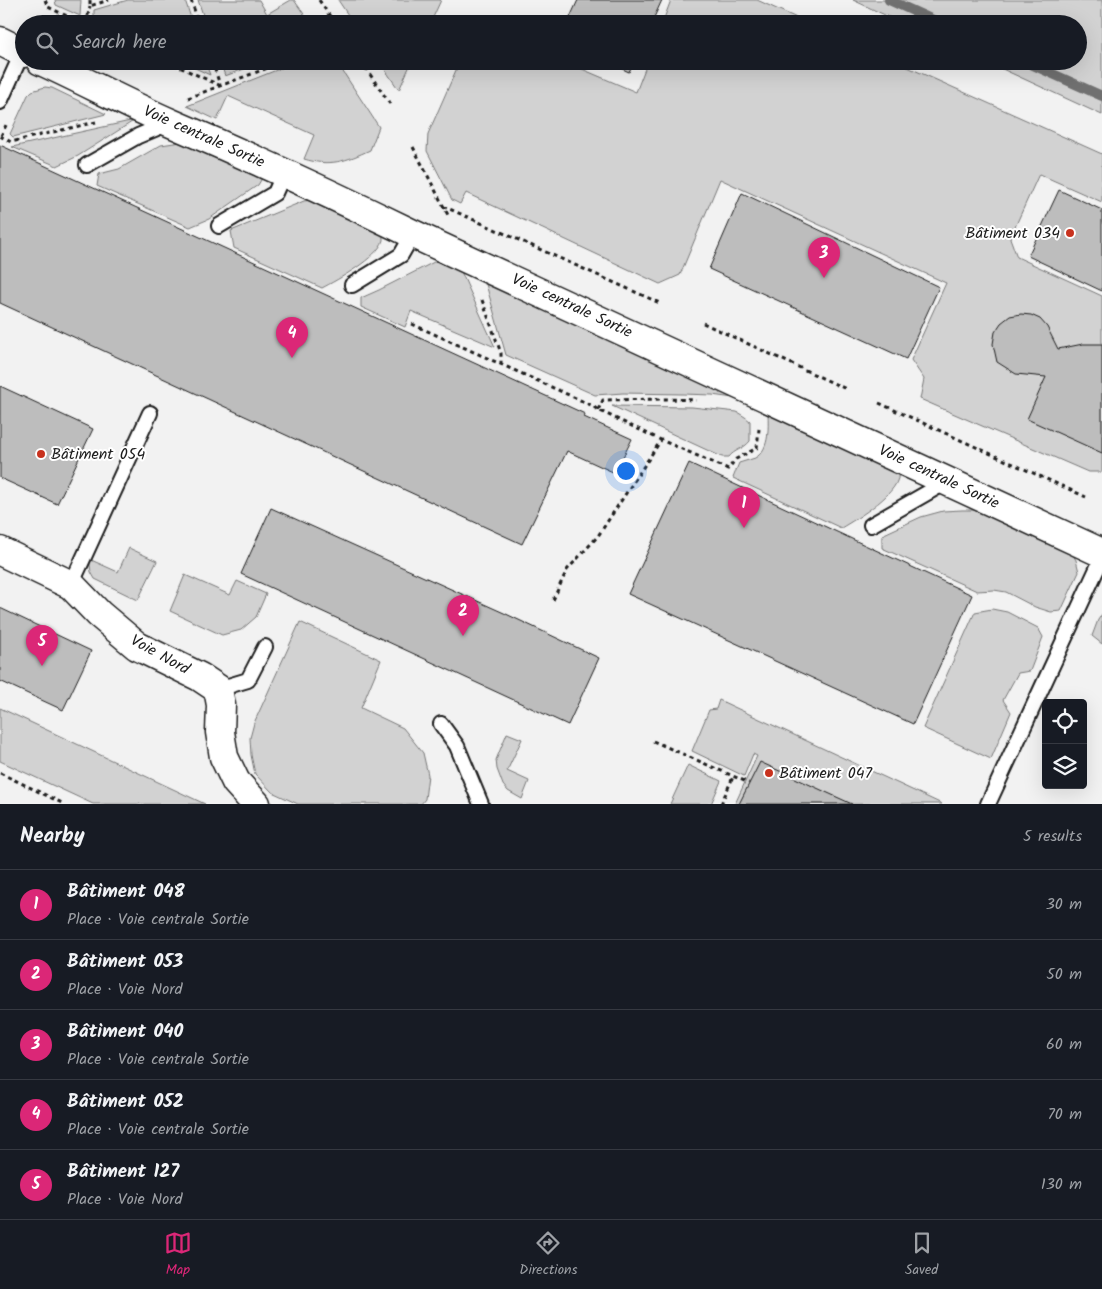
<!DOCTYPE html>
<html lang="en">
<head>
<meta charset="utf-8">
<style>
  body { margin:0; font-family:Kalam,sans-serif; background:#20242c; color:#f1f3f6 }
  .controls { position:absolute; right:15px; bottom:15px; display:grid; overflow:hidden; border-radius:5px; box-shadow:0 5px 20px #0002 }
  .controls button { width:45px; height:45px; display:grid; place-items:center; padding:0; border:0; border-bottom:1px solid #363941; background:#171b24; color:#f1f3f6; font:25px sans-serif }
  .you { position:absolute; left:625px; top:470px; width:18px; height:18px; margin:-12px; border:4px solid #fff; border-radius:50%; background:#1a73e8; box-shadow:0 0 0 8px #1a73e833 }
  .badge { display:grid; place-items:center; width:32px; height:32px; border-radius:50%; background:#db2777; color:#fff; font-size:16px; font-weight:700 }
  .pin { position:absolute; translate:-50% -41px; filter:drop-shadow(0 1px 2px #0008) }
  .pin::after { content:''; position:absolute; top:26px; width:18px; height:15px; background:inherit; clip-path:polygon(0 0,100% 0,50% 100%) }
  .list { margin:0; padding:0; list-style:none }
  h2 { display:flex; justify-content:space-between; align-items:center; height:65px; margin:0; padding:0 20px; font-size:21px }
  h2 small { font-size:16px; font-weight:400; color:#9ea1a6 }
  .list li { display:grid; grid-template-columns:32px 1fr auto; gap:15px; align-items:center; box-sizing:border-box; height:70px; padding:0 20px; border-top:1px solid #363941 }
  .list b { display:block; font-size:19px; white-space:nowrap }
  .list p { margin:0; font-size:16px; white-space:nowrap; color:#9ea1a6 }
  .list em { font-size:16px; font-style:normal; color:#9ea1a6 }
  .icon { flex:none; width:28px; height:28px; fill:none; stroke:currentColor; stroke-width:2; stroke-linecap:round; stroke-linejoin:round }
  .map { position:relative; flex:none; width:1102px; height:804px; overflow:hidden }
  .search { position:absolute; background:#171b24; box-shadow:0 5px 20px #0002; left:15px; right:15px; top:15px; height:55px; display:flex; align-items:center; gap:12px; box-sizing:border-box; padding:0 18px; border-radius:28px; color:#9ea1a6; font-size:19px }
  .sheet { height:415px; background:#171b24 }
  nav { display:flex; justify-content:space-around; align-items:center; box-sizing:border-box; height:70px; border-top:1px solid #363941; background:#171b24; font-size:14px; color:#9ea1a6 }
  nav a { display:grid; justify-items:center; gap:2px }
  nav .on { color:#db2777 }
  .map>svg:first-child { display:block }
  .green { fill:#d2d2d2; stroke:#777 }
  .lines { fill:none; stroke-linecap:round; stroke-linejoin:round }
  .stream { stroke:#707070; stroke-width:10 }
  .building { fill:#bdbdbd; stroke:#1c1c1c }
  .lane-casing { stroke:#1c1c1c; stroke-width:18 }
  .street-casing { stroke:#1c1c1c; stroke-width:31 }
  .path { stroke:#1c1c1c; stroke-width:3; stroke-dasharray:4 4; stroke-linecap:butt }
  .lane { stroke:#fff; stroke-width:14 }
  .street { stroke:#fff; stroke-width:28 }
  .poi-dot { fill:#c8321e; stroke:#fff; stroke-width:2 }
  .labels { text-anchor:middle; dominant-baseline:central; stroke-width:4; stroke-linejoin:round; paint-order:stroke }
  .street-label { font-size:16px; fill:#1c1c1c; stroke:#fff }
  .poi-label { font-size:16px; fill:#1c1c1c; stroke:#fff; text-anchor:start }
</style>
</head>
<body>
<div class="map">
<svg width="1102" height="804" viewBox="0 0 1102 804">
  <rect width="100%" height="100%" fill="#f2f2f2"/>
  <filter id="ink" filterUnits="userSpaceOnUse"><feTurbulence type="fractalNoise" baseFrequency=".02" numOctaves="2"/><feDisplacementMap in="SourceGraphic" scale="10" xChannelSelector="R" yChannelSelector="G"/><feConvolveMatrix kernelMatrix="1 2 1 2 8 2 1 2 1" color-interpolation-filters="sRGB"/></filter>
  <g filter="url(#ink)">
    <path class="green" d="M55,0H81L80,16L56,5Z
      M128,0H185L193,24H98L94,22V10Z
      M198,0H259L267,14L291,0H294L311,24H206Z
      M338,0H441L430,24H354Z
      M671,0H757L810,24H662Z
      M853,0H1102V115L985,61H1078V24H904Z
      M180,61H205L210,75Z
      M220,61H266L225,76Z
      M299,61H336L379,127L370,150C346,161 330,167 304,159L314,135L228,96L217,120L187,106Z
      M379,61H412L399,90Z
      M460,61H563L636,92L648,61H894L1102,154V202L1039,174L1010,238L1017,257L1102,296V472H1088L920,399L924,379L911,360L946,283L720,179L680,275L660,284L466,193L460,204L452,200L427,151L428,134Z
      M45,87L52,88L106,114L13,137L10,134L28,95L32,91Z
      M135,120L78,156L57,166L12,147Z
      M181,142L260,176L261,180L258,185L209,219L190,227L97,186L99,174L119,169L161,145Z
      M312,200L382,232C383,234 383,239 383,240C378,258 337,280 322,288L234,248L231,231L304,201Z
      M442,260L459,267L495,347L411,311L405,327L361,307V298L379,290L434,262Z
      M484,277L748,400L712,395L683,394L623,393L595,395L506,355Z
      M612,406L692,407L737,412L745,417L750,421V441C744,449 734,450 729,457H722Z
      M768,409L898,471C904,491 856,519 841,528L733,478L739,463C744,461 750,460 755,458C771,449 768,425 768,409Z
      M962,510H983L1070,550L1076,560L1079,572L1061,611L1051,612L1035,607L1006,592L994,590L977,591L882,548V535L921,517L943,511Z
      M129,548L157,561L138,600L95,579L91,572L89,559L118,572Z
      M185,575L230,595L237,581L266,594L256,617L241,630L222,635L170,611Z
      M992,609L1007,612L1038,628L1043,637L1030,671L1018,673L1003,700L1011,712L991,759L923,728L975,612Z
      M1102,614V644L1092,636L1098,620Z
      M300,622L381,660L361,708L403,728L423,753L428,775L425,799L421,804H298L272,792L255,774L251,755L250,738L254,723Z
      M719,700L942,804H735L757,756L753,754L744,776L692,751L709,710L716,709Z
      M0,708L205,804H93L0,761Z
      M507,733L522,739L507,771L529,781L522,799L508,791L503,785L497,769L496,760Z
      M688,765L721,781L711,804H670Z"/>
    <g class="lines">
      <path class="stream" d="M889,0L942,24
        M1024,61L1102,96"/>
    </g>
    <path class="building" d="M578,0H662L651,24H567Z
      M605,61H634L629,72Z
      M0,145L585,414L584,417L632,439L615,473L567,451L522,544L0,303Z
      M1059,190L1102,210V291L1028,256Z
      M742,193L939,287L906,359L709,269Z
      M1021,314L1031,315L1040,319L1047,327L1058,349L1083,344H1102V453L1027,419L1046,377L1016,374L997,362L993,344L995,332L1001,323L1010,316Z
      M0,386L93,429L57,504L0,478Z
      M689,463L972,595L913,724L628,594Z
      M271,508L504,613L599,658L568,725L241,574Z
      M0,608L91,651L63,710L0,681Z
      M760,762L852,804H739Z"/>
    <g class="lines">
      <defs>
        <path id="lane" d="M0,102L22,53
          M87,165L138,136L169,123
          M219,226L275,193L284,173
          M352,285L401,255L413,234
          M871,525L948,481
          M71,585L150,413
          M218,689L248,680L265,647
          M441,724L457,746L481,804
          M988,804L1102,558"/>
        <path id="street" d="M0,41L24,53
          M41,61C85,81 127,104 171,123C253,158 333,195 413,234L1102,553
          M0,551L71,585L99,614L137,646L200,677L218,689L221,705L220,732L224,757L236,782L256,804"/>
      </defs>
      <use href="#lane" class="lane-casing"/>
      <use href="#street" class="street-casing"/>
      <path class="path" d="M45,0L48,7L84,24
        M90,0V6L109,0
        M191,0L199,24
        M319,0L335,24
        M86,24L90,6
        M166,61L219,85
        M212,61L220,85
        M361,61L390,104
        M188,98L286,61
        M0,136L11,142L96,122
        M1,136L7,123
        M413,147L448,215
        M443,206L662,304
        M482,300L501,353V363
        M703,323L846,389
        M412,324L591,405L598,410L661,440L728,469L736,459L757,448L759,429
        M879,403L1086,497
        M598,410L603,400L667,399L696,400
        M553,600L567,570L598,536L661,440
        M653,741L749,783
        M0,773L64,804
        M721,804L733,777"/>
      <use href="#lane" class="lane"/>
      <use href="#street" class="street"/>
    </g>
  </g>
  <g class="poi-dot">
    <circle cx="1070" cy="233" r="5"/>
    <circle cx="41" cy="454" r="5"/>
    <circle cx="769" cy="773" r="5"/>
  </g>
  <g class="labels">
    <g class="street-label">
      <text transform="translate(204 137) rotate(24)">Voie centrale Sortie</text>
      <text transform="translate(572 306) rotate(25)">Voie centrale Sortie</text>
      <text transform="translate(939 477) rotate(25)">Voie centrale Sortie</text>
      <text transform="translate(160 655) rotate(29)">Voie Nord</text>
    </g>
    <g class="poi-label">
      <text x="1060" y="233" text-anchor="end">Bâtiment 034</text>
      <text x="51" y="454">Bâtiment 054</text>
      <text x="779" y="773">Bâtiment 047</text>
    </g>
  </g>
</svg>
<div class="controls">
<button><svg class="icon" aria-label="locate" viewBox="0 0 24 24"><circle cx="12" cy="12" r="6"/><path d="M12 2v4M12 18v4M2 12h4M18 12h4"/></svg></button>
<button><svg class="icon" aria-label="layers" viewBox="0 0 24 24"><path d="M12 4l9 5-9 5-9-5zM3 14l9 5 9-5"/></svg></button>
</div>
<div class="you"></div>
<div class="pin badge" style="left:744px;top:528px">1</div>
<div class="pin badge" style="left:463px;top:636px">2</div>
<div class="pin badge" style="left:824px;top:278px">3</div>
<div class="pin badge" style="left:292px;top:358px">4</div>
<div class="pin badge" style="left:42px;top:666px">5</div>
<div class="search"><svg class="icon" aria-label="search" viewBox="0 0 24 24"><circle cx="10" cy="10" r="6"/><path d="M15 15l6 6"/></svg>Search here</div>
</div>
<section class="sheet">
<h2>Nearby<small>5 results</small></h2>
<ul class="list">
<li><span class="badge">1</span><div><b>Bâtiment 048</b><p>Place · Voie centrale Sortie</p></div><em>30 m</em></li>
<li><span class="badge">2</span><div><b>Bâtiment 053</b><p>Place · Voie Nord</p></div><em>50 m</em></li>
<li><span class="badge">3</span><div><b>Bâtiment 040</b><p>Place · Voie centrale Sortie</p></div><em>60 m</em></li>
<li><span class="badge">4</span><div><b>Bâtiment 052</b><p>Place · Voie centrale Sortie</p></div><em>70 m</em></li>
<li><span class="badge">5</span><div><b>Bâtiment 127</b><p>Place · Voie Nord</p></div><em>130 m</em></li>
</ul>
</section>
<nav>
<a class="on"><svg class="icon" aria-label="map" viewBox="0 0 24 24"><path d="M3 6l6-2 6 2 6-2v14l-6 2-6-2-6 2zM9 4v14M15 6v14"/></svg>Map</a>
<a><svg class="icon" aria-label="directions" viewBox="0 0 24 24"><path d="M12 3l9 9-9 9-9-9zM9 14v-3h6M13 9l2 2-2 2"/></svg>Directions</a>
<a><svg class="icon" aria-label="saved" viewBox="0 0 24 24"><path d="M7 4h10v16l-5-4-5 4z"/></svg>Saved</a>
</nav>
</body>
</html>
